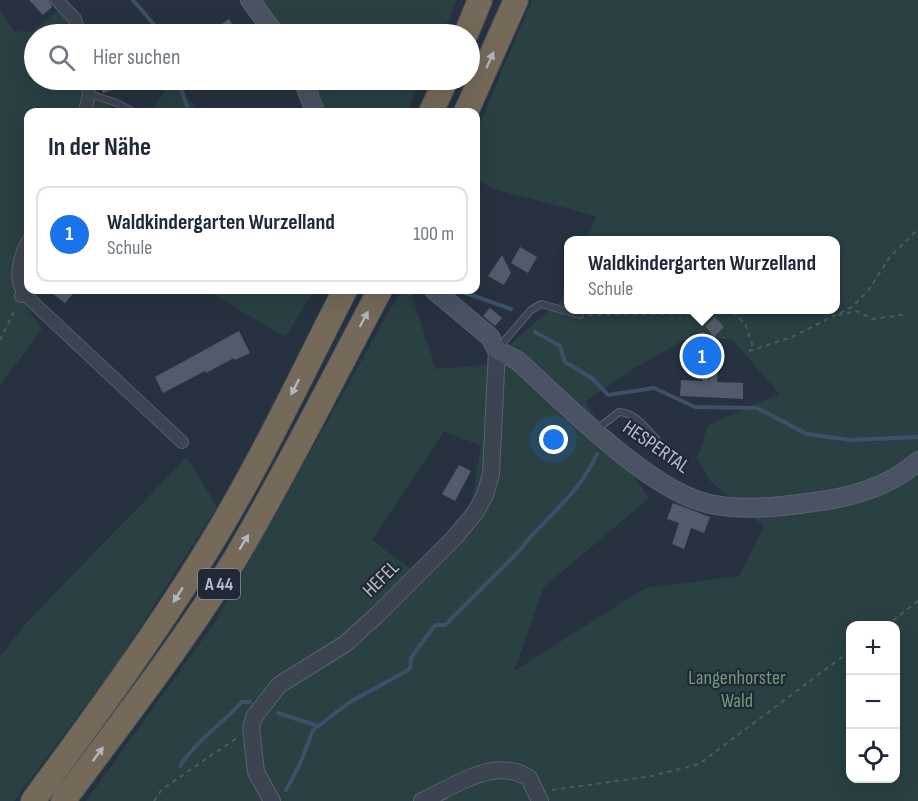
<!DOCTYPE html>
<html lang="de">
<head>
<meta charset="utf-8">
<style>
  body { margin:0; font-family:"Sofia Sans Condensed",sans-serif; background:#f2f2f3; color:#1f2937 }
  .controls { position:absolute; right:18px; bottom:18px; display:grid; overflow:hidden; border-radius:12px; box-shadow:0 6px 24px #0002 }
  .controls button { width:54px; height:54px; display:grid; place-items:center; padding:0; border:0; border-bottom:2px solid #e0e1e3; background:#fff; color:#1f2937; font:30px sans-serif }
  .you { position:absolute; left:554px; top:440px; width:21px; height:21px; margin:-15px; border:4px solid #fff; border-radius:50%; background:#1a73e8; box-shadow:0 0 0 9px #1a73e833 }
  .badge { display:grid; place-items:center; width:39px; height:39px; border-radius:50%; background:#1a73e8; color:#fff; font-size:20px; font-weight:700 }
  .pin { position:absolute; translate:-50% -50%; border:3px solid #fff; box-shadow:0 2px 6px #0006 }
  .popup { position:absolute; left:564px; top:236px; width:276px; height:78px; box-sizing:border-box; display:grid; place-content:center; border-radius:12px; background:#fff; filter:drop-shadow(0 2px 4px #0005); font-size:20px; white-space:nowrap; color:#747a83 }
  .popup b { font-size:22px; color:#1f2937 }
  .popup::after { content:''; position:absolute; left:50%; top:100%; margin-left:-12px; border:12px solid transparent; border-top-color:#fff }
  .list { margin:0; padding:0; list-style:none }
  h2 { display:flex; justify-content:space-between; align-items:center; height:78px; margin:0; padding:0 24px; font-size:26px }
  h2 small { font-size:20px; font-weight:400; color:#747a83 }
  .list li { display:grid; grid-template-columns:39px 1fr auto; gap:18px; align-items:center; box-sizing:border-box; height:96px; margin:0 12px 12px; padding:0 12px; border:2px solid #e0e1e3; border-radius:12px }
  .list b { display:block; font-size:22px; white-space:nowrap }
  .list p { margin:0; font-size:20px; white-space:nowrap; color:#747a83 }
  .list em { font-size:20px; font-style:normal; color:#747a83 }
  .icon { flex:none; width:33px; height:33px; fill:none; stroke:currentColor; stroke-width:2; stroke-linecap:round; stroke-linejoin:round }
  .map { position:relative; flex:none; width:918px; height:801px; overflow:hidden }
  .search { position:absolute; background:#fff; box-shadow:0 6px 24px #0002; left:24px; top:24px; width:456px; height:66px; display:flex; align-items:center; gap:15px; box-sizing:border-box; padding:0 21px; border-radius:33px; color:#747a83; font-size:22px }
  .panel { position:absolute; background:#fff; box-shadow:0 6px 24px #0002; left:24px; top:108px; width:456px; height:186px; border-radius:12px }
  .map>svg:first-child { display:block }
  .green { fill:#2a4042; fill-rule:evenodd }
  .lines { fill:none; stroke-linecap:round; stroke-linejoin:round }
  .stream { stroke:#3e5068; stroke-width:4 }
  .building { fill:#515b6b }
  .service-casing { stroke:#59626d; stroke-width:8 }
  .minor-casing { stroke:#59626d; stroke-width:14 }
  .tertiary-casing { stroke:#59626d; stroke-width:18 }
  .secondary-casing { stroke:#59626d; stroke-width:20 }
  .motorway-casing { stroke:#464f5a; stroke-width:26 }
  .path { stroke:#495d60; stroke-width:2; stroke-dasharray:4.5 4.5; stroke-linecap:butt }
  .service { stroke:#3b4450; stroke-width:6 }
  .minor { stroke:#3b4450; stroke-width:12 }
  .tertiary { stroke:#3b4450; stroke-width:16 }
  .secondary { stroke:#4a5363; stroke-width:18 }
  .motorway { stroke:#756a59; stroke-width:24 }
  .oneway { fill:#b1b6bf }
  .labels { text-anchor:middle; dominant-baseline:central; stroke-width:4.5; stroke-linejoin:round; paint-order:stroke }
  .shield { fill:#202935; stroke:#8a929d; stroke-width:1.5 }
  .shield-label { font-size:18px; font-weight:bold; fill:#b8bfca }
  .street-label { font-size:20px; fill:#b8bfca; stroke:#202935 }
  .park-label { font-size:20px; fill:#709a7a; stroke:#202935 }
</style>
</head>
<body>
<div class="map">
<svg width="918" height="801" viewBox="0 0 918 801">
  <rect width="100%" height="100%" fill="#273240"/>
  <path class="green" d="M250,0H457L442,34H275Z
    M532,0H918V801H86L215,622L401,290H410L436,369L486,365L561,300L568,282V310H581V313H655V310H836V240H586L596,216L494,189L476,179V132ZM691,336L733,340L779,394L708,425L697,458L710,481L764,526L739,576L645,588L514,671L544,587L649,498L585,402L630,371ZM444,432L481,445L471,507L412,570L372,540ZM850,626H896V778H850Z
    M60,9L77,34H34V80H83L85,100L107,104L117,112H28V269L14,289L42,329L0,385V11L14,31L31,32Z
    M303,80H422L406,112H315Z
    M172,81L200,112H150Z
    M206,290H315L285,337Z
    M187,457L217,507L114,668L14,801H0V656L29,620Z"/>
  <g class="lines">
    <path class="stream" d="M133,0L162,34
      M178,80L189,112
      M457,290L511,309
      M535,332L560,346L565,362L593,379L608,395L654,388L695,407L757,408L807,434L850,440L918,437
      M278,713L318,726
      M180,766C196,741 222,724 242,702H250
      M286,790L300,764L313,730L350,702L410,669L411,658L435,625H445L522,548C528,537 535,533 543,524C565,501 584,483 597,454"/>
  </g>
  <path class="building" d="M29,0H49L52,7L43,15Z
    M229,19L238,34H218L214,29Z
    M99,80H116L118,88L103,93Z
    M520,247L537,257L528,273L511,263Z
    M502,255L511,273L504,285L488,276Z
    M48,290H76L65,303Z
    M490,308L502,318L495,326L483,316Z
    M715,317L724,327L714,337L705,326Z
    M239,331L250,353L235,360L234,358L206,373L205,371L163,393L155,377Z
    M703,366H718L717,382L743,383V399L680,396L681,380L702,381Z
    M459,465L471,471L455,501L442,494Z
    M673,503L710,517L704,533L691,528L684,549L672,544L679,523L667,519Z"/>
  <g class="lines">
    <defs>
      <path id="service" d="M89,94L117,103L134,112
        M499,347L531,310L541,304L580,315
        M596,430L619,412C637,413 646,429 658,441"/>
      <path id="minor" d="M57,0L75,19L80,34
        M85,112L89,94L87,80
        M23,293L182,442
        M21,296L23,293C14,274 19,258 28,241"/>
      <path id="tertiary" d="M272,801L256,772L251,728L254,717L279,685L345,644L377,615L455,537L475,513L485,495L491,474L497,350
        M422,801C455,786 494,756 529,778L540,801"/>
      <path id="secondary" d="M250,0L275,34
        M303,80L315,112
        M434,290L490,337L497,350L518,361C564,402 650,492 710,504C743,511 780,507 814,502C849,498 891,486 918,461"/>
      <path id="motorway" d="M466,34L480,0
        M431,112L446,80
        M466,112L516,0
        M33,801C94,718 155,635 209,547C260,464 301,376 345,290
        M63,801C122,722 183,643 235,559C287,471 332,380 380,290"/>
    </defs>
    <use href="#service" class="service-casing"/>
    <use href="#minor" class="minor-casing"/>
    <use href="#tertiary" class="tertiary-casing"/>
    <use href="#secondary" class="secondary-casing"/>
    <use href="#motorway" class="motorway-casing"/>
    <path class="path" d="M588,315L733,313L745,323L754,350
      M838,315L857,311L872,319L903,315
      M0,340L16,307
      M749,351L792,337L852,307L868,291L889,258L918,229
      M886,626L918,601
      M552,790L652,776L699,764L850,651
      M154,801L162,789L237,738"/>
    <use href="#service" class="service"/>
    <use href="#minor" class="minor"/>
    <use href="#tertiary" class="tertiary"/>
    <use href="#secondary" class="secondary"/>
    <use href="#motorway" class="motorway"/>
  </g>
  <defs><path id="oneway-solid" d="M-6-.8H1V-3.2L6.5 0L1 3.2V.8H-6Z" transform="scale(1.5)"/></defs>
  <g class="oneway">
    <use href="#oneway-solid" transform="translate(490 60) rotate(-66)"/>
    <use href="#oneway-solid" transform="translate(364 319) rotate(-62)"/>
    <use href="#oneway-solid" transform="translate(295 387) rotate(117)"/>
    <use href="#oneway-solid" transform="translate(244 542) rotate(-59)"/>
    <use href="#oneway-solid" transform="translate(178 595) rotate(123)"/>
    <use href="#oneway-solid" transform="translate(98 754) rotate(-53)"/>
  </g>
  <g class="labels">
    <rect class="shield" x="198" y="569" width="42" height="30" rx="4.5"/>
    <g class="shield-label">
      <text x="219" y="584">A 44</text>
    </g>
    <g class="street-label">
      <text transform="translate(656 447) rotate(35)">HESPERTAL</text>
      <text transform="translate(381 579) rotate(-45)">HEFEL</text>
    </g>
    <g class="park-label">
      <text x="737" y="678">Langenhorster<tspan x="737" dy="23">Wald</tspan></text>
    </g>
  </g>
</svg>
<div class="controls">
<button>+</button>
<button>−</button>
<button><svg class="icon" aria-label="locate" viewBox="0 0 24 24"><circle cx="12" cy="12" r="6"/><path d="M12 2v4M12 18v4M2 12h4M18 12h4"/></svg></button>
</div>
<div class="you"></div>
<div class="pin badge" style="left:702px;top:356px">1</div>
<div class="popup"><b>Waldkindergarten Wurzelland</b>Schule</div>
<div class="search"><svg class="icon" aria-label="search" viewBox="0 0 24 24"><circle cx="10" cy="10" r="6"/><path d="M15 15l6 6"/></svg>Hier suchen</div>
<section class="panel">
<h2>In der Nähe<small></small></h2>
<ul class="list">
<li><span class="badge">1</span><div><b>Waldkindergarten Wurzelland</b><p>Schule</p></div><em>100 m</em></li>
</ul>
</section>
</div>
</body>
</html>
